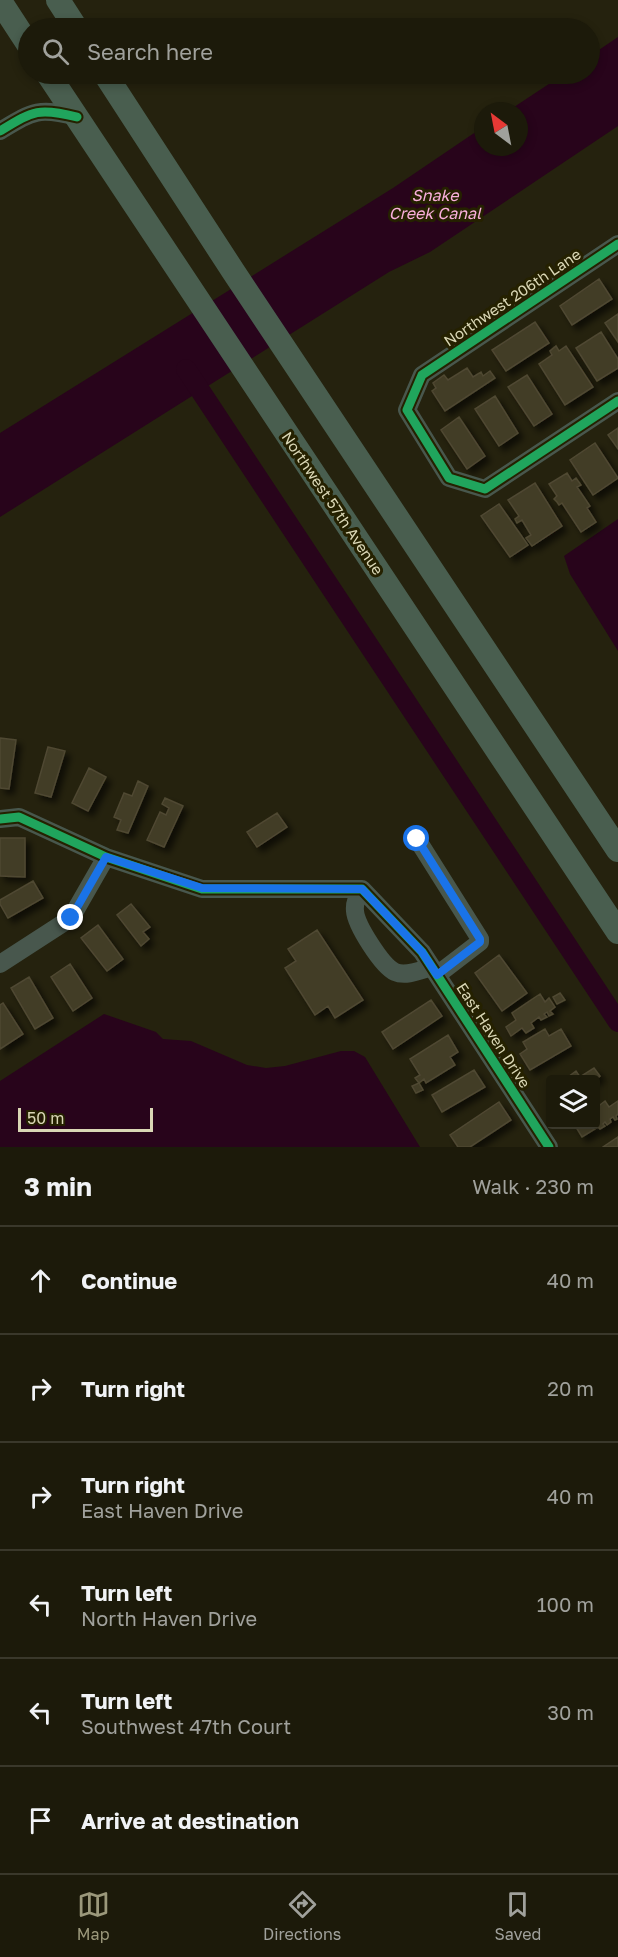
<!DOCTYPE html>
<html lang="en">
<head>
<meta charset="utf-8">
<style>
  body { margin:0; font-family:"Golos Text",sans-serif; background:#252313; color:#f1f3f6 }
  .controls { position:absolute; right:18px; bottom:18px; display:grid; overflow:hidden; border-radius:6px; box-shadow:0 3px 9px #0003 }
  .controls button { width:54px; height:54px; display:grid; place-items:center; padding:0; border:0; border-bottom:2px solid #3a382b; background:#1c1a0a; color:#f1f3f6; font:30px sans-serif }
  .compass { position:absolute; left:474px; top:102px; width:54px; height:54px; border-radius:50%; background:#1c1a0a; box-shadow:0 3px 9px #0003; rotate:328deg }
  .scale { position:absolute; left:18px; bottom:15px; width:135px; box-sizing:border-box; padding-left:6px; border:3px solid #dad7b5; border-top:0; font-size:16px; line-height:21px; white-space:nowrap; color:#dad7b5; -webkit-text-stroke:4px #252100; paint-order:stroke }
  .stop { position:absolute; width:18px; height:18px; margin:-14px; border:4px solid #1a73e8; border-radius:50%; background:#fff }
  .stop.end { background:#1a73e8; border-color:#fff; box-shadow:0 2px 6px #0008 }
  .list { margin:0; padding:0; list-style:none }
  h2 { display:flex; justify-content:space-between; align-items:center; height:78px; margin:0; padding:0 24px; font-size:26px }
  h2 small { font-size:20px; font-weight:400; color:#a0a19c }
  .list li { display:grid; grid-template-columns:39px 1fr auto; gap:18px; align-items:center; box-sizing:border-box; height:108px; padding:0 24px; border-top:2px solid #3a382b }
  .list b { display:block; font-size:22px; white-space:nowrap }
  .list p { margin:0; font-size:20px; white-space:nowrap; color:#a0a19c }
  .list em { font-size:20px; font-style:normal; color:#a0a19c }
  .icon { flex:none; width:33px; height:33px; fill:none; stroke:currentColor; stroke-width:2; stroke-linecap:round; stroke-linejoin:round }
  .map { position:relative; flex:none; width:618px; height:1147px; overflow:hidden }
  .search { position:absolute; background:#1c1a0a; box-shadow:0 3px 9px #0003; left:18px; right:18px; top:18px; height:66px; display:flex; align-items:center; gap:15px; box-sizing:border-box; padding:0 21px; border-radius:33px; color:#a0a19c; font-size:22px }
  .sheet { height:726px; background:#1c1a0a }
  nav { display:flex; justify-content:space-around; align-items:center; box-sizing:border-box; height:84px; border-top:2px solid #3a382b; background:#1c1a0a; font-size:16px; color:#a0a19c }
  nav a { display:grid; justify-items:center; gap:3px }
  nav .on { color:#9b987b }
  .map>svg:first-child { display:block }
  .water { fill:#28041b }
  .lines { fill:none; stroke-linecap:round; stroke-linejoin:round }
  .canal { stroke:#28041b; stroke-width:20 }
  .building { fill:#423c28; stroke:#4f4832; stroke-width:1.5; filter:url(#shadow) }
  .minor { stroke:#48574d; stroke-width:18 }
  .major { stroke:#495e4f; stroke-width:24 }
  .cycleway-casing { stroke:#252100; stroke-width:13 }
  .cycleway { stroke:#20a55d; stroke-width:9 }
  .route { stroke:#1a73e8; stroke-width:8 }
  .labels { text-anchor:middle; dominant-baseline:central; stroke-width:6; stroke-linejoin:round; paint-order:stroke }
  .street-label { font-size:15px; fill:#dad7b5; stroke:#252100 }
  .water-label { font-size:16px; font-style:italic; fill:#f9afdb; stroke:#252100 }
</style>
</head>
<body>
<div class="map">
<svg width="618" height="1147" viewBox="0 0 618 1147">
  <defs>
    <filter id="shadow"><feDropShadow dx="5" dy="5" stdDeviation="3" flood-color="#0009"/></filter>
  </defs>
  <rect width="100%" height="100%" fill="#25220e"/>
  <path class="water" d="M618,37V126L430,252L389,272L0,517V433L393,188L483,127V147H519V111H508L564,74H590V56Z
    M618,519V651L570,574L564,556Z
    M104,1014L156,1032L163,1039L191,1041L247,1065L266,1068L285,1066L341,1051H354L365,1057L420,1147H0V1081Z"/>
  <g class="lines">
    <path class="canal" d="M186,369L618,1022"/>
  </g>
  <path class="building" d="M599,279L612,299L572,325L560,306Z
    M618,314V342L605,323Z
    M535,322L549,343L506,371L492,350Z
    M601,332L618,359V368L597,381L576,348Z
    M556,346L559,351L566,346L593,387L565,405L539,364L552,355L550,351Z
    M467,368L473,377L481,372L483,376L490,371L495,378L445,411L432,391L436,388L433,383L444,375L448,380Z
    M527,375L552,414L534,426L508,387Z
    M495,396L518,433L499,446L475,409Z
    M459,417L485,456L467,469L441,430Z
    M618,428V449L608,435Z
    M595,443L618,478L593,495L570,460Z
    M567,473L572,481L576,478L581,485L577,487L590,506L587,508L596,522L581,532L562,503L559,505L557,502L554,499L557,496L549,484Z
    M535,483L562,526L532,546L526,538L531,535L522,520L517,523L515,519L519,516L508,500Z
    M499,504L528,545L510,557L481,516Z
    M0,738L16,740L9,789L0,788Z
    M48,747L65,751L51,797L35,793Z
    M89,768L106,777L88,811L72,803Z
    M138,781L148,786L128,833L117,830L121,820L114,817L124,793L132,796Z
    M165,798L183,806L164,847L147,840L160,812L166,815L169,808L162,804Z
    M277,813L287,827L257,847L247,832Z
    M0,838H25V877L0,876Z
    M33,881L43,898L8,918L0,904V900Z
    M131,904L150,927L143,932L149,939L141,946L117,915Z
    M98,925L123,959L107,971L81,938Z
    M317,930L363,1000L335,1018L328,1006L315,1015L285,968L296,961L288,949Z
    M499,955L527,993L502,1011L475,973Z
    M70,964L92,998L73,1011L51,977Z
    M29,977L53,1018L35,1029L11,988Z
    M560,993L565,1000L557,1004L553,997Z
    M540,994L545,1002L549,998L555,1007L550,1011L553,1014L549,1016L547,1012L544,1014L547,1017L541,1020L539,1017L531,1023L534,1028L526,1033L522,1028L511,1036L506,1027L516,1020L512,1013Z
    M431,1000L442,1016L393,1049L382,1032Z
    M3,1003L23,1034L0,1049V1005Z
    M545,1029L549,1036L561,1029L571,1046L530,1070L520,1054L527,1049L523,1042Z
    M448,1035L458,1052L450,1057L455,1065L426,1083L424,1079L419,1083L415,1078L420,1075L410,1059Z
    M594,1068L600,1076L595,1080H564L576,1071L580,1077Z
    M474,1070L485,1087L442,1112L432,1095Z
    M419,1083L423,1090L416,1093L412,1086Z
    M605,1101L609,1107L618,1101V1114L616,1116L617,1119L615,1120L613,1117L610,1119L611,1122L607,1125L605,1122L603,1124L605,1126L600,1129L598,1127L582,1137L574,1124H596V1108Z
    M499,1102L511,1120L470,1147H458L450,1135Z
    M618,1137V1147H603Z"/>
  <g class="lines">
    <path class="minor" d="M0,131C33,111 38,107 77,117
      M618,244L422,375L407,410L449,478L485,489L618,401
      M0,819L19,817L106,857L202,889H362
      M417,839L480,939V942L437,975
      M362,889L422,952L549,1147
      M362,889C358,896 354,902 355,911C356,925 382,966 395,972C406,977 421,970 432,967
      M0,964L71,918L106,857"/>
    <path class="major" d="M58,0L76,28
      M0,1L28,44
      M48,74L618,932
      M105,74L233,271L618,850"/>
    <defs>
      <path id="cycleway" d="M0,131C33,111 38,107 77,117
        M618,244L422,375L407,410L449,478L485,489L618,401
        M0,819L19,817L106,857L202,889H362L422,952L549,1147"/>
    </defs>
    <use href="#cycleway" class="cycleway-casing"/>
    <use href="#cycleway" class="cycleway"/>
  </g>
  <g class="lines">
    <path class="route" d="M71,918L106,857L202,888L362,889L422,952L437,975L480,942V939L417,839"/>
  </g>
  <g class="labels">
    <g class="street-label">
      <text transform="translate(512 297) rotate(-34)">Northwest 206th Lane</text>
      <text transform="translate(333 503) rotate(56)">Northwest 57th Avenue</text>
      <text transform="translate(494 1035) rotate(57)">East Haven Drive</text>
    </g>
    <g class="water-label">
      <text x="435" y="195">Snake<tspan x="435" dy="18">Creek Canal</tspan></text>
    </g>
  </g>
</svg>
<div class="controls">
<button><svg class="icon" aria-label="layers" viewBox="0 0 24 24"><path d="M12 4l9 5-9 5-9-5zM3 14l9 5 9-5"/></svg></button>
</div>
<svg class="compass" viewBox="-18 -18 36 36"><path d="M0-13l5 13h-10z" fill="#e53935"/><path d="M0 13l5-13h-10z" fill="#a0a19c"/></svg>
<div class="scale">50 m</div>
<div class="stop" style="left:417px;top:839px"></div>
<div class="stop end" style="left:71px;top:918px"></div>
<div class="search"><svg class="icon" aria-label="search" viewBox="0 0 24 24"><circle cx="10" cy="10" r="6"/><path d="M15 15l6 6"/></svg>Search here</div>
</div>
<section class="sheet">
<h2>3 min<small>Walk · 230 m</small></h2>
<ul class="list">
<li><svg class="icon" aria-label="ahead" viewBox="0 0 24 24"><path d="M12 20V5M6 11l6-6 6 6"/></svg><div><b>Continue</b></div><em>40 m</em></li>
<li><svg class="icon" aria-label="right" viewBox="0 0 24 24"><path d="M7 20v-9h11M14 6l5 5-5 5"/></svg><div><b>Turn right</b></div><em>20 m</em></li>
<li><svg class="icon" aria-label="right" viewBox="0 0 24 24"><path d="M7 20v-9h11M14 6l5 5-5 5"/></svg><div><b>Turn right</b><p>East Haven Drive</p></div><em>40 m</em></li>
<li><svg class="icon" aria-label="left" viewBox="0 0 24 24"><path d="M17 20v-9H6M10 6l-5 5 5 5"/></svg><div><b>Turn left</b><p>North Haven Drive</p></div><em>100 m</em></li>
<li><svg class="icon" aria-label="left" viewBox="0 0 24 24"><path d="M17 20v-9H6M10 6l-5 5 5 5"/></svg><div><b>Turn left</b><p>Southwest 47th Court</p></div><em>30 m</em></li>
<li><svg class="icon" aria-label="arrive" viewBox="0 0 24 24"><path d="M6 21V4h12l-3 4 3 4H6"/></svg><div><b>Arrive at destination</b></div></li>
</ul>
</section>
<nav>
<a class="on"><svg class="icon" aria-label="map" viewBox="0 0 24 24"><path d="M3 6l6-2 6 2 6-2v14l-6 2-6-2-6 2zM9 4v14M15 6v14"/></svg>Map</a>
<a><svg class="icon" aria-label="directions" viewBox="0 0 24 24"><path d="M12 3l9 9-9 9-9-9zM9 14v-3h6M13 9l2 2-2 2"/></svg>Directions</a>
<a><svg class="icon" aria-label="saved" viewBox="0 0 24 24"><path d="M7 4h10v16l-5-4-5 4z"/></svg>Saved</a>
</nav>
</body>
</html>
